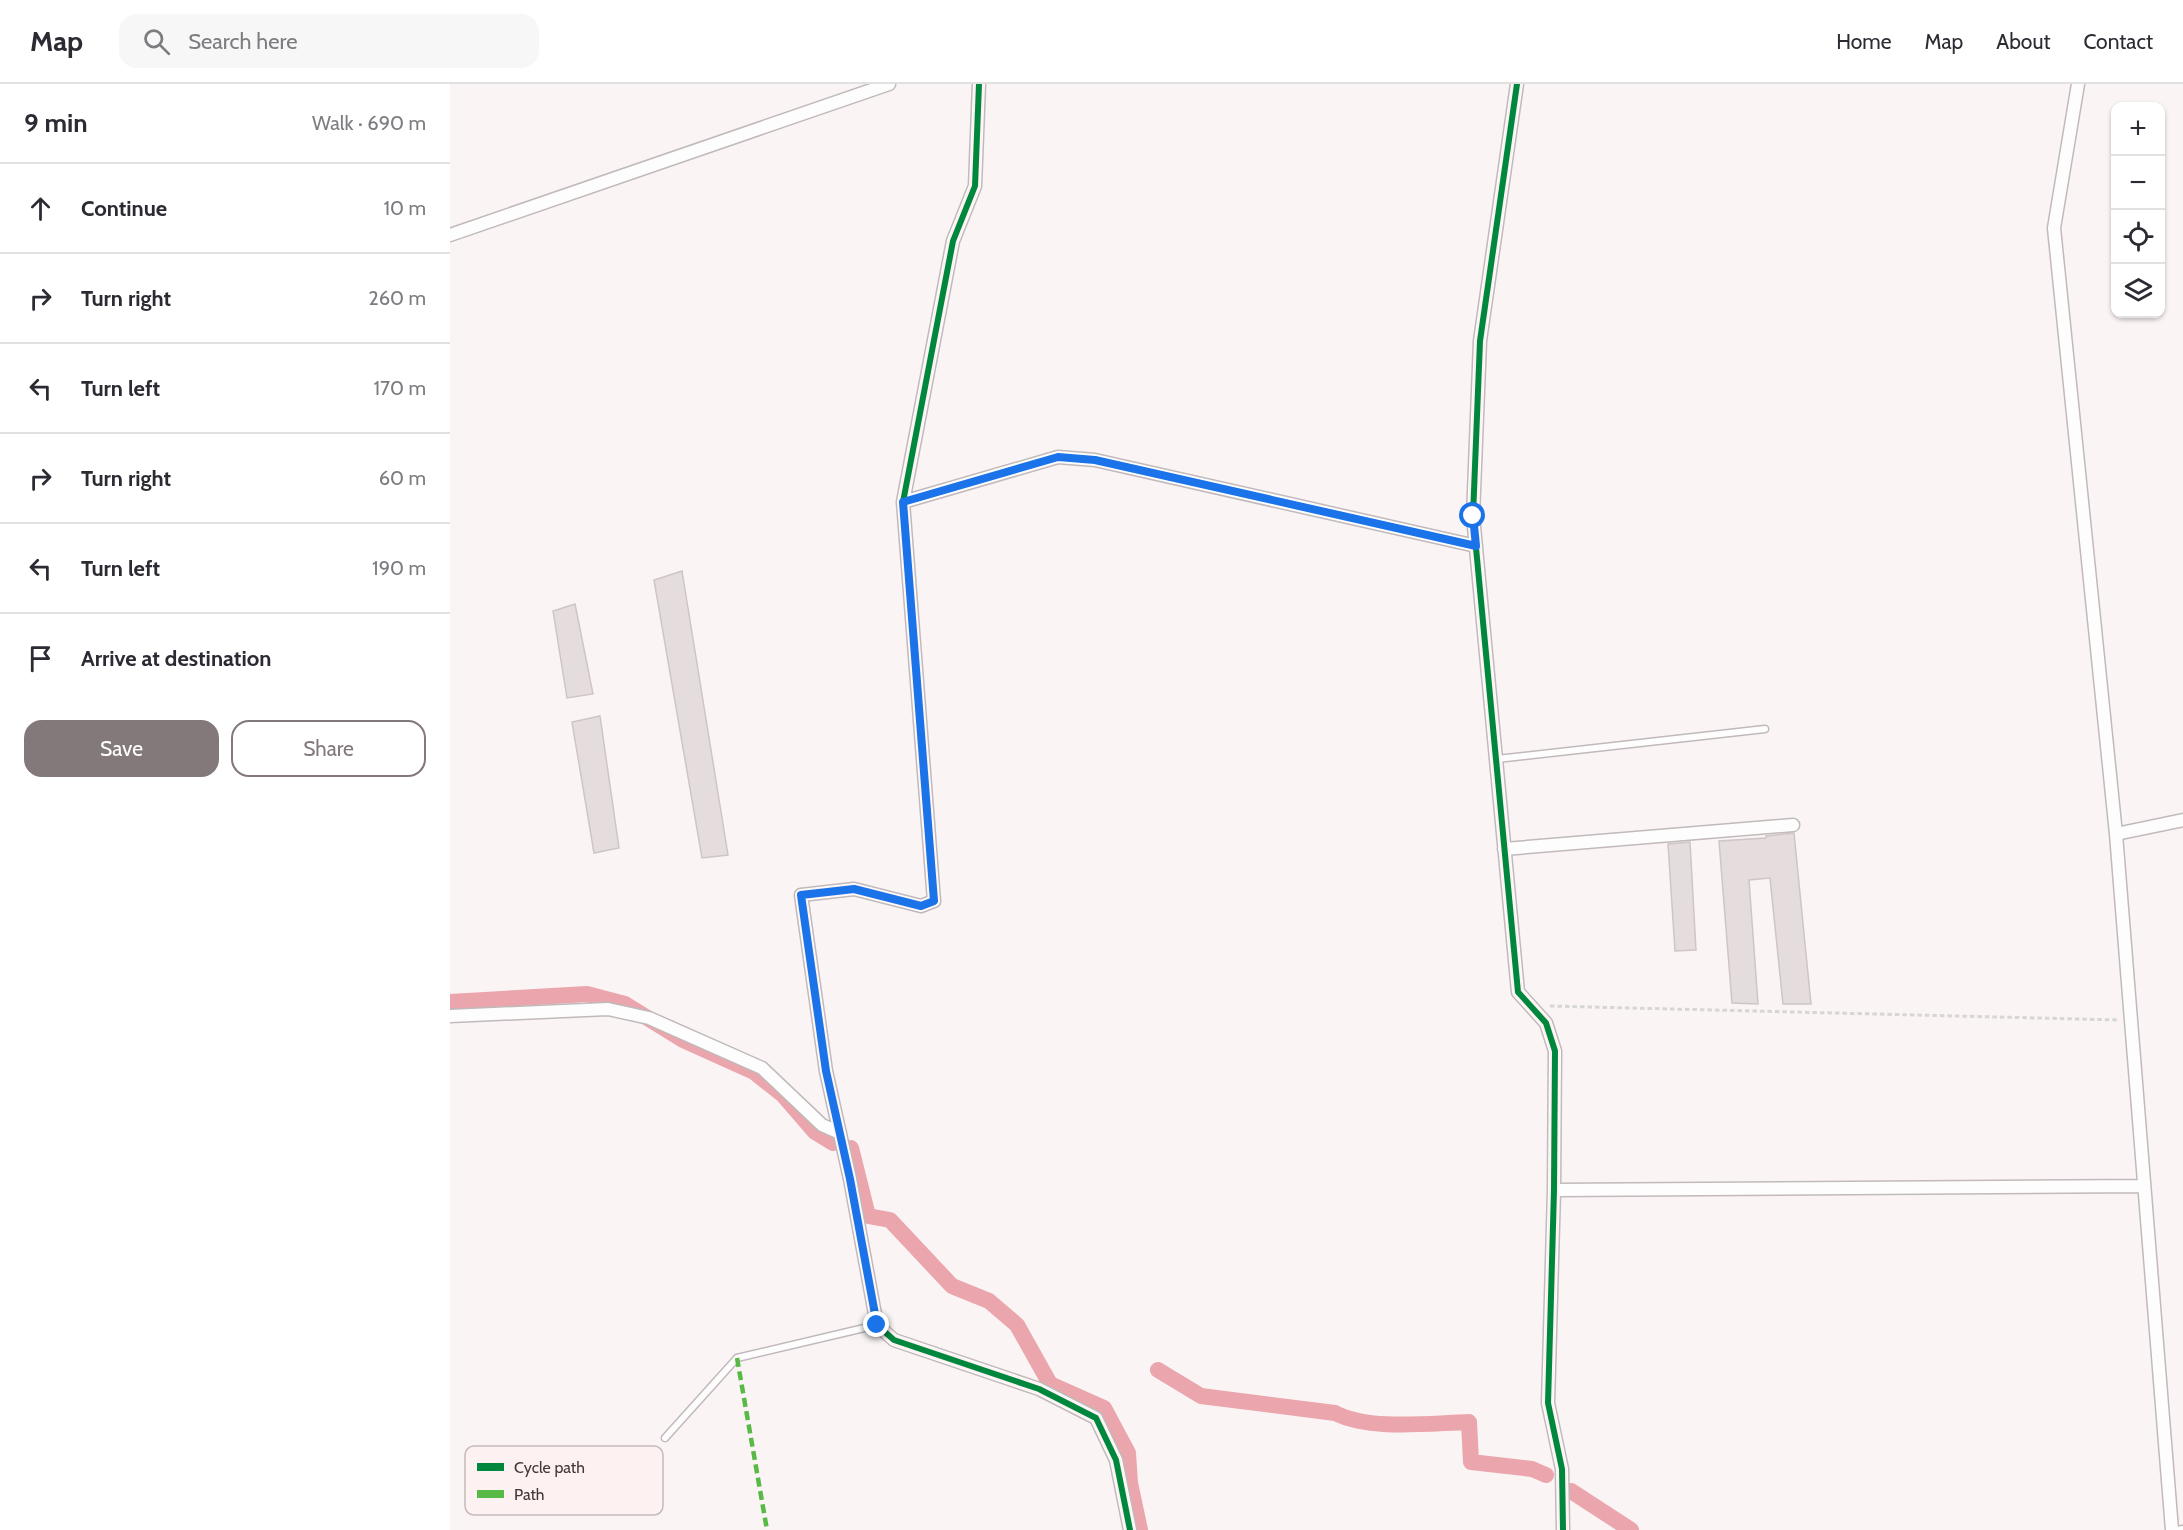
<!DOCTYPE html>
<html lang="en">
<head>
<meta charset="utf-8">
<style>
  body { margin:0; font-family:Cabin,sans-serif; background:#f7f7f7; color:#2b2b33 }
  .controls { position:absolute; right:18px; top:18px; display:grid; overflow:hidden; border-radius:12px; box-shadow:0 2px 4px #0004 }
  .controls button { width:54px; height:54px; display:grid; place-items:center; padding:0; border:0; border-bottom:2px solid #e1e1e2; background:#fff; color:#2b2b33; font:30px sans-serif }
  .stop { position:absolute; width:18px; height:18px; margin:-14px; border:4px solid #1a73e8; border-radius:50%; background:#fff }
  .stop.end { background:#1a73e8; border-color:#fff; box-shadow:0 2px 6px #0008 }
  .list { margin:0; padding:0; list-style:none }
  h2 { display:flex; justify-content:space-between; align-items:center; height:78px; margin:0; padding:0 24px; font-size:26px }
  h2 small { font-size:20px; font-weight:400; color:#7c7c81 }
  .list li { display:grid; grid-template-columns:39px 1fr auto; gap:18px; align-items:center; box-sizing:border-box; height:90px; padding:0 24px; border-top:2px solid #e1e1e2 }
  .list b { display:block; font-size:22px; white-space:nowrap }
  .list em { font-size:20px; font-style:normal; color:#7c7c81 }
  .actions { display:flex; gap:12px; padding:18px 24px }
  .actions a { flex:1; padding:14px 0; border:2px solid #83797a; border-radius:18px; text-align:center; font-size:21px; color:#83797a }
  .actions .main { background:#83797a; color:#fff }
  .icon { flex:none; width:33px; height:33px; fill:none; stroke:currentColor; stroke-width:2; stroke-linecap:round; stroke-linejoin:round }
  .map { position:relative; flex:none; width:1733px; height:1446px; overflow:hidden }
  header { display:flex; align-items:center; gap:36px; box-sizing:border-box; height:84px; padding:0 30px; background:#fff; border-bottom:2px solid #e1e1e2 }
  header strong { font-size:28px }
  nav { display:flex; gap:33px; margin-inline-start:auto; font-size:21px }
  .search { width:420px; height:54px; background:#f7f7f7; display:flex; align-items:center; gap:15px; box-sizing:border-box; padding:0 21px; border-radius:18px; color:#7c7c81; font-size:22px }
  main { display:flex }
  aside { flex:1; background:#fff }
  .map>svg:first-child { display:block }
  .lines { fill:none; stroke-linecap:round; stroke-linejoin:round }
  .canal { stroke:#eaa6ac; stroke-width:16 }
  .building { fill:#e5dddd; stroke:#cec5c6; stroke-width:1.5 }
  .service-casing { stroke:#c1b9ba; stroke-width:9 }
  .minor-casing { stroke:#c1b9ba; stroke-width:15 }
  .path { stroke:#d8d5d5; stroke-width:3; stroke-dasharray:4.5 3; stroke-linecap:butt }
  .service { stroke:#fefdfe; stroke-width:6 }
  .minor { stroke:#fefdfe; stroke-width:12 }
  .quiet { stroke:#58b947; stroke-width:4.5; stroke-dasharray:9 4.5; stroke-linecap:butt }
  .cycleway-casing { stroke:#fef1f2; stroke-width:10 }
  .cycleway { stroke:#00873e; stroke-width:6 }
  .route { stroke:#1a73e8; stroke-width:8 }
  .key { fill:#fef1f2; stroke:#c6b9ba; stroke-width:1.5 }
  .key-label { font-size:16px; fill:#433738 }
</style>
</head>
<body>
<header>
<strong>Map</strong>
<div class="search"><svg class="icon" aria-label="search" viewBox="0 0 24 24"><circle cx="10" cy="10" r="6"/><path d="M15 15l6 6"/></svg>Search here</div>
<nav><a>Home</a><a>Map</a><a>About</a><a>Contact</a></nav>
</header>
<main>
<aside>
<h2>9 min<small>Walk · 690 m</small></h2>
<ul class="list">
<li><svg class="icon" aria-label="ahead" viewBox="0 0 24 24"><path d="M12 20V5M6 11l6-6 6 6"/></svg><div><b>Continue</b></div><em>10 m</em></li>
<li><svg class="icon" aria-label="right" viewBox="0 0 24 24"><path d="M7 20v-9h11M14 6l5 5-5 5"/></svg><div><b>Turn right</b></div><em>260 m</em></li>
<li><svg class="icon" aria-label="left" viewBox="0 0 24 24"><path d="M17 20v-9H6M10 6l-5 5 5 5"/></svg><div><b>Turn left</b></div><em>170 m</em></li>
<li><svg class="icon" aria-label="right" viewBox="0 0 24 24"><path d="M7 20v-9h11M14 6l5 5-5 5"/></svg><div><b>Turn right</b></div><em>60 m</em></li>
<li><svg class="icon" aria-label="left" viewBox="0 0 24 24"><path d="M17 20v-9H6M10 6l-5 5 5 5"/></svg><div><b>Turn left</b></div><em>190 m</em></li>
<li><svg class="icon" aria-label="arrive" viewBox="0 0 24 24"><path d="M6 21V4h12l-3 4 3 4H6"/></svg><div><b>Arrive at destination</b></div></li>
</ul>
<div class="actions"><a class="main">Save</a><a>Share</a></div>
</aside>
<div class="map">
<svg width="1733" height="1446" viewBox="0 0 1733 1446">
  <rect width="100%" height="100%" fill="#fbf4f5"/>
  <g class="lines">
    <path class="canal" d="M0,918L137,910L175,920L233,956L304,988L333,1011L365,1048L383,1059
      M401,1064L418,1132L440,1136L502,1202L539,1217L567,1241L600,1300L654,1324L678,1369L680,1399L690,1446
      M708,1286L751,1312L885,1329C920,1347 980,1339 1019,1338L1021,1378L1082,1385L1096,1391
      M1121,1407L1181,1446"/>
  </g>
  <path class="building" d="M232,487L278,771L252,774L204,496Z
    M125,520L143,610L117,614L103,527Z
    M150,632L169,764L144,769L122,638Z
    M1344,749L1361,920H1333L1320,794L1299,796L1308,920L1282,919L1269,757L1316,754V752Z
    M1240,758L1246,866L1225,867L1218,760Z"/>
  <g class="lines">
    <defs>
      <path id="service" d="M1047,675L1315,645
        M215,1354L287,1274L427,1241
        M1727,1446L1733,1445"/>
      <path id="minor" d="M529,0L525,102L503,157L453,418L484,817L471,822L404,805L351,811L376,987L400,1095L427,1241L444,1256L589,1305L646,1334L666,1376L680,1446
        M1067,0L1030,257L1023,432L1068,908L1096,939L1105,967L1104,1106L1098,1319L1112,1385L1113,1446
        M1628,0L1604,144L1666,750L1722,1446
        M0,151L439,0
        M453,418L608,373L645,376L1026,462
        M1666,750L1733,736
        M1054,765L1343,741
        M0,932L158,925L199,934L312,984L372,1041L390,1049
        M1104,1106L1693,1102"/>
    </defs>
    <use href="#service" class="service-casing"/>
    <use href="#minor" class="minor-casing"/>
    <path class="path" d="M1100,922L1669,936"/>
    <use href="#service" class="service"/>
    <use href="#minor" class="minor"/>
    <path class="quiet" d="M287,1274L317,1446"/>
    <defs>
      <path id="cycleway" d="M529,0L525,102L503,157L453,418L484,817L471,822L404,805L351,811L376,987L400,1095L427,1241L444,1256L589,1305L646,1334L666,1376L680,1446
        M1067,0L1030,257L1023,432L1068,908L1096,939L1105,967L1104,1106L1098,1319L1112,1385L1113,1446"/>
    </defs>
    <use href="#cycleway" class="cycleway-casing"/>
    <use href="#cycleway" class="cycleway"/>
  </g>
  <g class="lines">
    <path class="route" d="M427,1241L400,1095L376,987L351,811L404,805L471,822L484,817L453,418L608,373L645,376L1026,462L1023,432"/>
  </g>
  <rect x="15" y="1362" width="198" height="69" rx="9" class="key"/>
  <rect x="27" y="1379" width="27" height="8" fill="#00873e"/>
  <rect x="27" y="1406" width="27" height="8" fill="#58b947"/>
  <g class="key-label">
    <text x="64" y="1389">Cycle path</text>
    <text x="64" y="1416">Path</text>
  </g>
</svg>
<div class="controls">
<button>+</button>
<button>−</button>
<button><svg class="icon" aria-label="locate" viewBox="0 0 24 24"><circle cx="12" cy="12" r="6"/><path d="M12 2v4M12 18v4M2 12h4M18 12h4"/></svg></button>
<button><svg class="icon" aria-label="layers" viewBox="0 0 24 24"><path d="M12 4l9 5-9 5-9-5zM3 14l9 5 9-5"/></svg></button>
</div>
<div class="stop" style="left:1023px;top:432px"></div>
<div class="stop end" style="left:427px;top:1241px"></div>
</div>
</main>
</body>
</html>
